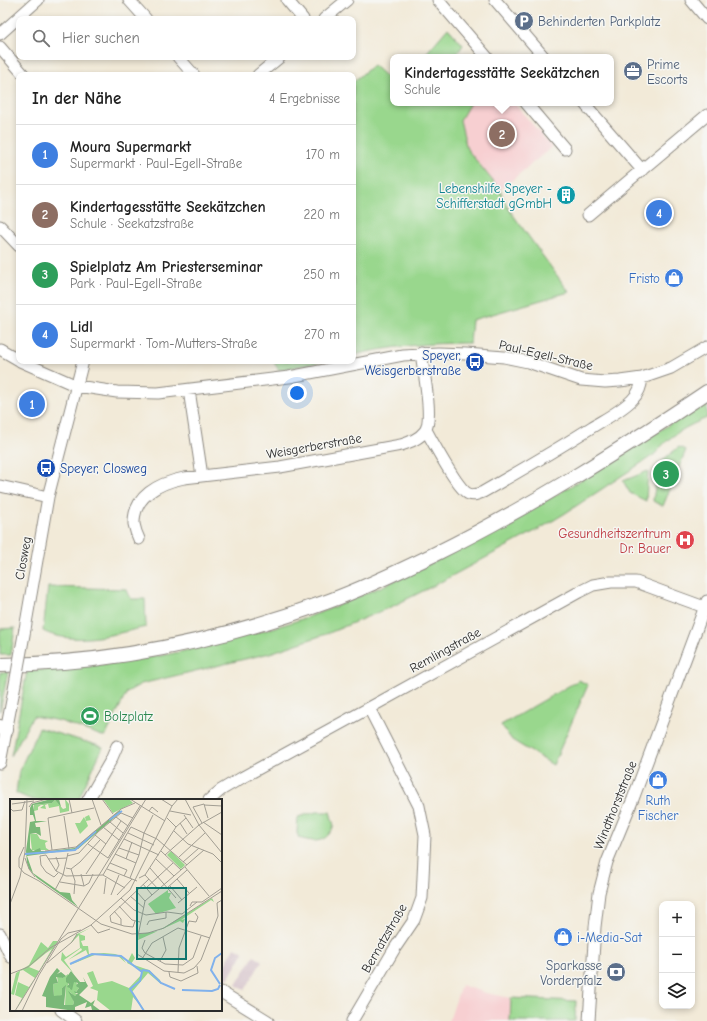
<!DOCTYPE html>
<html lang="de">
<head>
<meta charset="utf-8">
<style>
  body { margin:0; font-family:"Comic Neue",sans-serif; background:#f2f2f2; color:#222 }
  .controls { position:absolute; right:12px; bottom:12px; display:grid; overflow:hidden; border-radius:8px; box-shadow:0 2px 6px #0003 }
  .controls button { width:36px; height:36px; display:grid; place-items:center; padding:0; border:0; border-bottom:1px solid #e0e0e0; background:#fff; color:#222; font:20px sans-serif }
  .you { position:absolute; left:297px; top:393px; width:14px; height:14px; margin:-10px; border:3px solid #fff; border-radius:50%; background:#1a73e8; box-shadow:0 0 0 6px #1a73e833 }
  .badge { display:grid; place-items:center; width:26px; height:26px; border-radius:50%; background:#1f6fb2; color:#fff; font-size:13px; font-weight:700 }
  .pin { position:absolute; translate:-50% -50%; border:2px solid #fff; box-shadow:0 1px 4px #0006 }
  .popup { position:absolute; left:390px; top:54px; width:224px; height:52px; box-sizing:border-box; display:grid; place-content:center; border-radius:8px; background:#fff; filter:drop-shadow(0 1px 3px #0005); font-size:13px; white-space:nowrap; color:#767676 }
  .popup b { font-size:15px; color:#222 }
  .popup::after { content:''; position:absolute; left:50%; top:100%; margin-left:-8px; border:8px solid transparent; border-top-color:#fff }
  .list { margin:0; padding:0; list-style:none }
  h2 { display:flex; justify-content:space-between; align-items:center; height:52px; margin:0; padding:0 16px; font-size:17px }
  h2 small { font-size:13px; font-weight:400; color:#767676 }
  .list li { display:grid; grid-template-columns:26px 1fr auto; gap:12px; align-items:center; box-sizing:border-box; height:60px; padding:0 16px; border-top:1px solid #e0e0e0 }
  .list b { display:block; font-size:15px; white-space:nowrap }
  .list p { margin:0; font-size:13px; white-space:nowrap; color:#767676 }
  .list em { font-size:13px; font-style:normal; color:#767676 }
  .icon { flex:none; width:22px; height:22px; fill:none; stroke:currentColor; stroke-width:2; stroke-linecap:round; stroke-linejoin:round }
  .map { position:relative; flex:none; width:707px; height:1021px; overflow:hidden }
  .search { position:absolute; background:#fff; box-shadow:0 2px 6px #0003; left:16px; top:16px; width:340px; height:44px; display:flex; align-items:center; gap:10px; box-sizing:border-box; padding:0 14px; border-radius:8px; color:#767676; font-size:15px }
  .panel { position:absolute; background:#fff; box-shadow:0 2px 6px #0003; left:16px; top:72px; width:340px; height:292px; border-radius:8px }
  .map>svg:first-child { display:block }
  .built { fill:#f7cfd1 }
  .industrial { fill:#d2bdc6 }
  .green { fill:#99d78d; stroke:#62815c }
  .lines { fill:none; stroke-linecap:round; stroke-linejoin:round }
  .minor-casing { stroke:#8e8a82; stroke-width:13 }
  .major-casing { stroke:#8e8a82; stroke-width:16 }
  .minor { stroke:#fff; stroke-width:11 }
  .major { stroke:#fff; stroke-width:14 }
  .minor-bridge-casing { stroke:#8e8a82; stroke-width:13; stroke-linecap:butt }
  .minor-bridge { stroke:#fff; stroke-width:11 }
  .labels { text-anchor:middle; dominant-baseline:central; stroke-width:3; stroke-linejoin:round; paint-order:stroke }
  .service-label { font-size:13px; fill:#4e5e75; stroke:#f6f6f2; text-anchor:start }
  .culture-label { font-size:13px; fill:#0d838f; stroke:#f6f6f2; text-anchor:end }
  .shop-label { font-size:13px; fill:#366cbe; stroke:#f6f6f2; text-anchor:end }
  .transit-label { font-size:13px; fill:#164399; stroke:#f6f6f2; text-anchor:end }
  .street-label { font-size:13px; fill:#2b2b2b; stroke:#f6f6f2 }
  .health-label { font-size:13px; fill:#be3a42; stroke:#f6f6f2; text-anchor:end }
  .leisure-label { font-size:13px; fill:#27864d; stroke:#f6f6f2; text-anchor:start }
  .inset-river { fill:none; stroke:#80b1ec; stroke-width:2 }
  .inset-road { fill:none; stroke:#a29e93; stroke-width:1 }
  .view { fill:#0f766e; fill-opacity:0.15; stroke:#0f766e; stroke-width:2 }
  .inset-edge { fill:none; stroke:#2b2b2b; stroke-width:2 }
</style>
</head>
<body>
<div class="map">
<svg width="707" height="1021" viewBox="0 0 707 1021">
  <rect width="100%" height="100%" fill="#f6f6f2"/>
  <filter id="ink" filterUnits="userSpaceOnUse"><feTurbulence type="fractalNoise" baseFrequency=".025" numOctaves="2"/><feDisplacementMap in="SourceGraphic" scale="8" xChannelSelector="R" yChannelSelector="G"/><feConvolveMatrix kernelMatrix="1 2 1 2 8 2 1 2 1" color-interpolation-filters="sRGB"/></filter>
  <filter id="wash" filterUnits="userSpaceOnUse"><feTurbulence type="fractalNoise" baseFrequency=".012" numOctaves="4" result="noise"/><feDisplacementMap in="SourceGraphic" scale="16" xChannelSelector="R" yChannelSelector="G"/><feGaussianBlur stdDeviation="0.9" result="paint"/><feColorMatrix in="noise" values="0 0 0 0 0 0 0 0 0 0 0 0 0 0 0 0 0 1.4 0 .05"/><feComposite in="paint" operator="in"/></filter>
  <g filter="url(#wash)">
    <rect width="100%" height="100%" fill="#f2ead8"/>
    <path class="built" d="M470,103H514L552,147L500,190L467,149L460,120Z
      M461,985L486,993L511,998L510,1021H449Z"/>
    <path class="industrial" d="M235,947L244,952L228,979L221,975V972Z
      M254,956L262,961L245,990L236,985Z"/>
    <path class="green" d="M448,28L463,45L455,57H423Z
      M373,65L393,83V103H470L460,120L467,149L500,190L508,208L569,292L472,320L470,343C430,343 392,346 353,355V82Z
      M273,361H327L279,370Z
      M707,400V418C687,426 668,436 655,454L564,514L541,528L433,586L393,606L329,633L270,653L141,684L127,692L105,737L60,721L33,716L11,756L27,671C67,668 107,665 146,658C176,654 207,645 237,638C261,631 285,625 308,617C328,610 348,601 367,593C487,541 598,471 707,400Z
      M679,447L686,450L663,506L653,501L658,467L665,458Z
      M648,471L646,501L630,493L623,481Z
      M48,587L126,589L128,595L132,599H145L146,627C118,633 86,643 57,636C52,635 47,633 43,631Z
      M15,628L11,655H0V629Z
      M0,672H8L0,711Z
      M579,680L588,685L553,765L512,740L501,725Z
      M39,728L103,747L78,800H32L16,793L19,771Z
      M316,812H330L334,826C326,843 316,843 299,838L297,833L298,817Z
      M511,998L576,1001L575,1021H510Z"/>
  </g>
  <g filter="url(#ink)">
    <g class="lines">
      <defs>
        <path id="minor" d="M129,0L146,19
          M287,0L303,19
          M438,0L487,57
          M495,0L544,57
          M691,0L707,19
          M324,19L347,0
          M0,34L38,0
          M0,47L24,75
          M178,57L194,75
          M258,75L280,57
          M526,103L565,149
          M584,103L642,170
          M588,215L707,115
          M0,226L19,246
          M0,349L19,360
          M20,361L77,386L117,392L158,393L289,377L403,355L438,353L466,354L504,357L528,362L581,380L605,382L620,381L642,378L671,368L707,347
          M189,390L202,476
          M426,430C433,442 458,490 469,494C474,496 478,494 483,492C520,471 556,450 592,427C605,419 621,411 632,400C639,393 641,387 642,378
          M0,486L48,497
          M139,539C137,535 135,529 134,524C133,496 159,483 184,478L280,467L401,445C410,442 419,439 425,431C434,418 423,370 421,353
          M25,629L48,497L83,361
          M0,763L13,695
          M88,800L111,760L117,746
          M209,800L221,790L243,777L369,708L579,592L593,585L611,582H636L707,608
          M0,934L11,957
          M221,992L268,1021
          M61,1010L76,1021
          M352,1021L395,948L414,920L422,898L425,835L419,806L369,708
          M589,1021L595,927L599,893L607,862L633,799L707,601"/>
        <path id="major" d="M0,665C113,664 223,640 329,601C365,588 400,571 435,554C530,507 619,451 707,392
          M0,727L6,730"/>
      </defs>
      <use href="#minor" class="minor-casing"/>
      <use href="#major" class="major-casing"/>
      <use href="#minor" class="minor"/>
      <use href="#major" class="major"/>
      <defs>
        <path id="minor-bridge" d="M13,695L25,629"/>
      </defs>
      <use href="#minor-bridge" class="minor-bridge-casing"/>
      <use href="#minor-bridge" class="minor-bridge"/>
    </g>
  </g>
  <defs>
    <symbol id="parking-disc" viewBox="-11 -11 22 22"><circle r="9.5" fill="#5c6f8a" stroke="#f6f6f2"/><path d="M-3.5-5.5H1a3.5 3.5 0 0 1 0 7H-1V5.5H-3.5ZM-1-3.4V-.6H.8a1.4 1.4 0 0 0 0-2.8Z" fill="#fff"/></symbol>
    <symbol id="office-disc" viewBox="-11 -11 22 22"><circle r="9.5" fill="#5c6f8a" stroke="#f6f6f2"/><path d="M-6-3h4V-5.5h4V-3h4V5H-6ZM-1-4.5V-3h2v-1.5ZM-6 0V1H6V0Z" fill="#fff"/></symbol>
    <symbol id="building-disc" viewBox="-11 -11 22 22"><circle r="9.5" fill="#0f9aa8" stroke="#f6f6f2"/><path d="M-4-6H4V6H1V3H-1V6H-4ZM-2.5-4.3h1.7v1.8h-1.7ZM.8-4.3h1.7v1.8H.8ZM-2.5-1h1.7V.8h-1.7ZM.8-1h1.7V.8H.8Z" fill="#fff"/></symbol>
    <symbol id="shop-disc" viewBox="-11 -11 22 22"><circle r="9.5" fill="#3f7fe0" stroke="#f6f6f2"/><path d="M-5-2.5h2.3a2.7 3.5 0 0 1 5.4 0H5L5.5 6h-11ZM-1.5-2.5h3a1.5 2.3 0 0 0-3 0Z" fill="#fff"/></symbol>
    <symbol id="bus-disc" viewBox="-11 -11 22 22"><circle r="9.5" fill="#1a4fb4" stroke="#f6f6f2"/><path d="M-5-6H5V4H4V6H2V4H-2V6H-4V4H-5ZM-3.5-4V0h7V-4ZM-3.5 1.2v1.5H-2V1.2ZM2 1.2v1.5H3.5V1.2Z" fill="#fff"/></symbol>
    <symbol id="hospital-disc" viewBox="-11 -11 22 22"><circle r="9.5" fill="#e0444e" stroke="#f6f6f2"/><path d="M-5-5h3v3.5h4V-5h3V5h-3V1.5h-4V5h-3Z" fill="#fff"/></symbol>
    <symbol id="stadium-disc" viewBox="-11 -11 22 22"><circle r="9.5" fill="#2e9e5b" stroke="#f6f6f2"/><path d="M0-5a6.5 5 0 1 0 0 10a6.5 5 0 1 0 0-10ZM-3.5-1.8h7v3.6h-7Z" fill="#fff"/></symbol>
    <symbol id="bank-disc" viewBox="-11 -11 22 22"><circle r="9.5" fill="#5c6f8a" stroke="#f6f6f2"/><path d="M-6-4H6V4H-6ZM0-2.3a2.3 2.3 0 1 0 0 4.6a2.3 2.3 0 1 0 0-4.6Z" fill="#fff"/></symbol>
  </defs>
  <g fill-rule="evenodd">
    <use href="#parking-disc" x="513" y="10" width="22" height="22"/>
    <use href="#office-disc" x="622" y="60" width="22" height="22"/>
    <use href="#building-disc" x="555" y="184" width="22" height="22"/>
    <use href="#shop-disc" x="663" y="267" width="22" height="22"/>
    <use href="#bus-disc" x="464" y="351" width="22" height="22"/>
    <use href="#bus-disc" x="35" y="457" width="22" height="22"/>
    <use href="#hospital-disc" x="674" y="529" width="22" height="22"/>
    <use href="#stadium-disc" x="79" y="705" width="22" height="22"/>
    <use href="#shop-disc" x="647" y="769" width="22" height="22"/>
    <use href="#shop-disc" x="552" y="926" width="22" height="22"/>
    <use href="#bank-disc" x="605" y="961" width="22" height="22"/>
  </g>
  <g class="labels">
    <g class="service-label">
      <text x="538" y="21">Behinderten Parkplatz</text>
      <text x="647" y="64">Prime<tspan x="647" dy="15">Escorts</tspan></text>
      <text x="602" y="965" text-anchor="end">Sparkasse<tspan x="602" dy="15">Vorderpfalz</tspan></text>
    </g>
    <g class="culture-label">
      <text x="552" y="188">Lebenshilfe Speyer -<tspan x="552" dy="15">Schifferstadt gGmbH</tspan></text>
    </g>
    <g class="shop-label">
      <text x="660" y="278">Fristo</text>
      <text x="658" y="800" text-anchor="middle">Ruth<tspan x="658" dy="15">Fischer</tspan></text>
      <text x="577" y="937" text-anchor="start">i-Media-Sat</text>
    </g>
    <g class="transit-label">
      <text x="461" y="355">Speyer,<tspan x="461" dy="15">Weisgerberstraße</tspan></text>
      <text x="60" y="468" text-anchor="start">Speyer, Closweg</text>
    </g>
    <g class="street-label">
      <text transform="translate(546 355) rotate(13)">Paul-Egell-Straße</text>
      <text transform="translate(314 446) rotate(-10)">Weisgerberstraße</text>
      <text transform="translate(23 558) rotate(-80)">Closweg</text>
      <text transform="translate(445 650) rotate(-29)">Remlingstraße</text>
      <text transform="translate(615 805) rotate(-68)">Windthorststraße</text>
      <text transform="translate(384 938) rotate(-60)">Bernatzstraße</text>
    </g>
    <g class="health-label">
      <text x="671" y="533">Gesundheitszentrum<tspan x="671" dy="15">Dr. Bauer</tspan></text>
    </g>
    <g class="leisure-label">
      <text x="104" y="716">Bolzplatz</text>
    </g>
  </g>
  <g transform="translate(10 799)">
    <rect width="212" height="212" fill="#f2ead8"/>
    <path d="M55,0L59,5V12L50,14L49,7L39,9L38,5L35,6L36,10L30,9L34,6H31L28,8V11L24,12V6L42,4L45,1L53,10L56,9ZM93,0H119L123,4L103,14ZM79,16L81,21L76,22L78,27L70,35L65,24H70L74,18L76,22L75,18ZM20,35H27L30,40L38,42L35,44L36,49L39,51H22ZM161,52L175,66L171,70L157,56ZM158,91V94H161L159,99L166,109L146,115L138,105ZM202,99L204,103L201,101L171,121L175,120L173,124L170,122L128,141L129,135L148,132ZM80,129L69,135L75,137V141L71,142L73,147H78L79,155L94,154L105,155L111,157L116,164L108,157L87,155L60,166L78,156L76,151L58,161L72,151L71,149L54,161L64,175L51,161L52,153L56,158L70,149L69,136L60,145L67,135ZM43,142H48L6,210L12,199L5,196L8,183L19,188L25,179L13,171L10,172L4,196L1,195L6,174L19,166L31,143L38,149ZM42,150L29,172L19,168L36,154ZM122,154L125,159L121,165L139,171L150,181L151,185L138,174L122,193L135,212L123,198L121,212H101L87,201L88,192L80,189L83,187L77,174L83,172L88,185L102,182L119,189L132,175L129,170L117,164ZM58,175V187L65,181L69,189L65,194L69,196L64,197L60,193L64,203L63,206L55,207L56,187L52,189V196L44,198L43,185L48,184L47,177L53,179Z" fill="#99d78d" fill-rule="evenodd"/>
    <path d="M41,0H49L51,8L45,1L42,4L23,6L26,22H37L25,24L26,28H30L31,37L26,34L20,35V49L23,52L30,49L31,52H40L65,49L110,11L111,13L68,50L17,57L23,74L50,93L60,94L62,101L68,108L27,79L19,70L17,64L16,52L20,23L25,22L23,16H20V9L22,5ZM47,169L50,172L47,175L51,173L56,177L53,179L46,178L48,184L43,185L44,197L52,196V189L56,186L54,206H63L64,203L58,192L65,197L68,194H65L64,192L66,193L69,189L66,187L68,184L64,183L62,191L60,190L61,183L60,189L57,188L59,185L56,183V179L61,172L70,183H75L73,178L78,187L69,196L81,204L85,201L83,206L91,212L82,211L81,207L75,209L77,203L65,208V212L36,208V198L32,197L40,178Z" fill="#7ab878"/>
    <path class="inset-river" d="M99,21L112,12M15,55L65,51L86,32M60,165L82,155L111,157L132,173L130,182L120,190L134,212M132,171L139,172L151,184L165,190M210,185L201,171L205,159L212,154M172,191L202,192L208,190L210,186"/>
    <path class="inset-road" d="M59,0L62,14M82,0L91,26M92,0L103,15M120,0L155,22M151,0L162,7M175,0L189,26L212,54M2,5L24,2M194,6L212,7M19,8L22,4L37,0M0,9L3,12L12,11L15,2M139,12L142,8L148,13M160,12L181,16M174,16L183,29M54,17L59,50M106,18L118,27M157,19L166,28M100,23L113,34M193,23L212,36M170,24L177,35M192,24L183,8L194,5L198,19M93,28L109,41M164,32L178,45L203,55L212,64M118,34L144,46M85,36L96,45M114,40L149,56M78,45L98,59L130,7M14,48L9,59V68L14,74L29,82M109,49L129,56M42,51L38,19L84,9M35,52L66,48L111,10L125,4M151,52L171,71M69,54L88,33L111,14L123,19M105,55L126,64M155,56L189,26L212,13M57,57L69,54M46,58L49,66L46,72M169,58L195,34M15,59L19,70L25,78M38,60L57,59M116,60L122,43M146,60L164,77M173,63L189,49M100,64L117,71L114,77M175,68L199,97M56,69L61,70L70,63L90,41M140,69L166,99M61,70L65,82L64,95M97,70L127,82M48,74L44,78L36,73L31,66L30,57L36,56L46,72L56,77L93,76M71,75L74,87M76,75L111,22M93,76L121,28L147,40L177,66M93,76L115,89M135,76L149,91M120,79L129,56L134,34L143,16M129,79L135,76L166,28L176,19M167,80L179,94M29,82L91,125L122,135L138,134L154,129L212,92M50,83L74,87L79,84L83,75M133,85L142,96M160,87L172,101M136,89L163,64M157,89L177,71M45,91L53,76L58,54M126,92L135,102M94,95L96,79M101,96L109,76M107,96L122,80M120,97L134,109M111,99L124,111L136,116L157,113L172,115L187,103M135,102L127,142V155L154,172L174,174L184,169L191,161L208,117L207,104L212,101M135,102L194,51M168,104L187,88M0,105L10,78L15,53L17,0M109,107L122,121L130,123M180,107L182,103H192L212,89M104,112L111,120V126M125,122L123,128L114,127L101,123L100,117L139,80M81,126L88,134L100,130M137,126L139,122L156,119V113M135,141L132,149L135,154L155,165L173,166L183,159L191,137M132,160L142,144L168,129L200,139M150,162L156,151L153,138M37,164L62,143L67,135M159,173L160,178L171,182L188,174L187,167M168,173L169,149L179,122L186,123L188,118L185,114M0,175L18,168L40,149L81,126L120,91L162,7L168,0M5,212L136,0M12,212L29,176L51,140L58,134L71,131"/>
    <path class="view" d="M127,89H176V160H127Z"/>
    <rect width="212" height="212" class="inset-edge"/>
  </g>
</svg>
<div class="controls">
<button>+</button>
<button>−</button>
<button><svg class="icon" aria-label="layers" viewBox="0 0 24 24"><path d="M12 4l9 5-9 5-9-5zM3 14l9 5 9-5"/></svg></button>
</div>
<div class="you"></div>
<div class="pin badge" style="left:32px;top:404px;background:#3f7fe0">1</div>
<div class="pin badge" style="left:502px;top:134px;background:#8d6e63">2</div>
<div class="popup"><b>Kindertagesstätte Seekätzchen</b>Schule</div>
<div class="pin badge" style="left:666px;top:474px;background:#2e9e5b">3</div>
<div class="pin badge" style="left:659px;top:213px;background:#3f7fe0">4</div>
<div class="search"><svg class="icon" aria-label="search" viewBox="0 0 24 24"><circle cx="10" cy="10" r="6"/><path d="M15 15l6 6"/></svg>Hier suchen</div>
<section class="panel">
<h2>In der Nähe<small>4 Ergebnisse</small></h2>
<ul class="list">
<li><span class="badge" style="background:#3f7fe0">1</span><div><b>Moura Supermarkt</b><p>Supermarkt · Paul-Egell-Straße</p></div><em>170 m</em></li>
<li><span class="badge" style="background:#8d6e63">2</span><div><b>Kindertagesstätte Seekätzchen</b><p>Schule · Seekatzstraße</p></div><em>220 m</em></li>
<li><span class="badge" style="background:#2e9e5b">3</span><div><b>Spielplatz Am Priesterseminar</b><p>Park · Paul-Egell-Straße</p></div><em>250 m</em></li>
<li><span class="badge" style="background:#3f7fe0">4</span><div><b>Lidl</b><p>Supermarkt · Tom-Mutters-Straße</p></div><em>270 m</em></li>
</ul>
</section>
</div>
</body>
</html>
